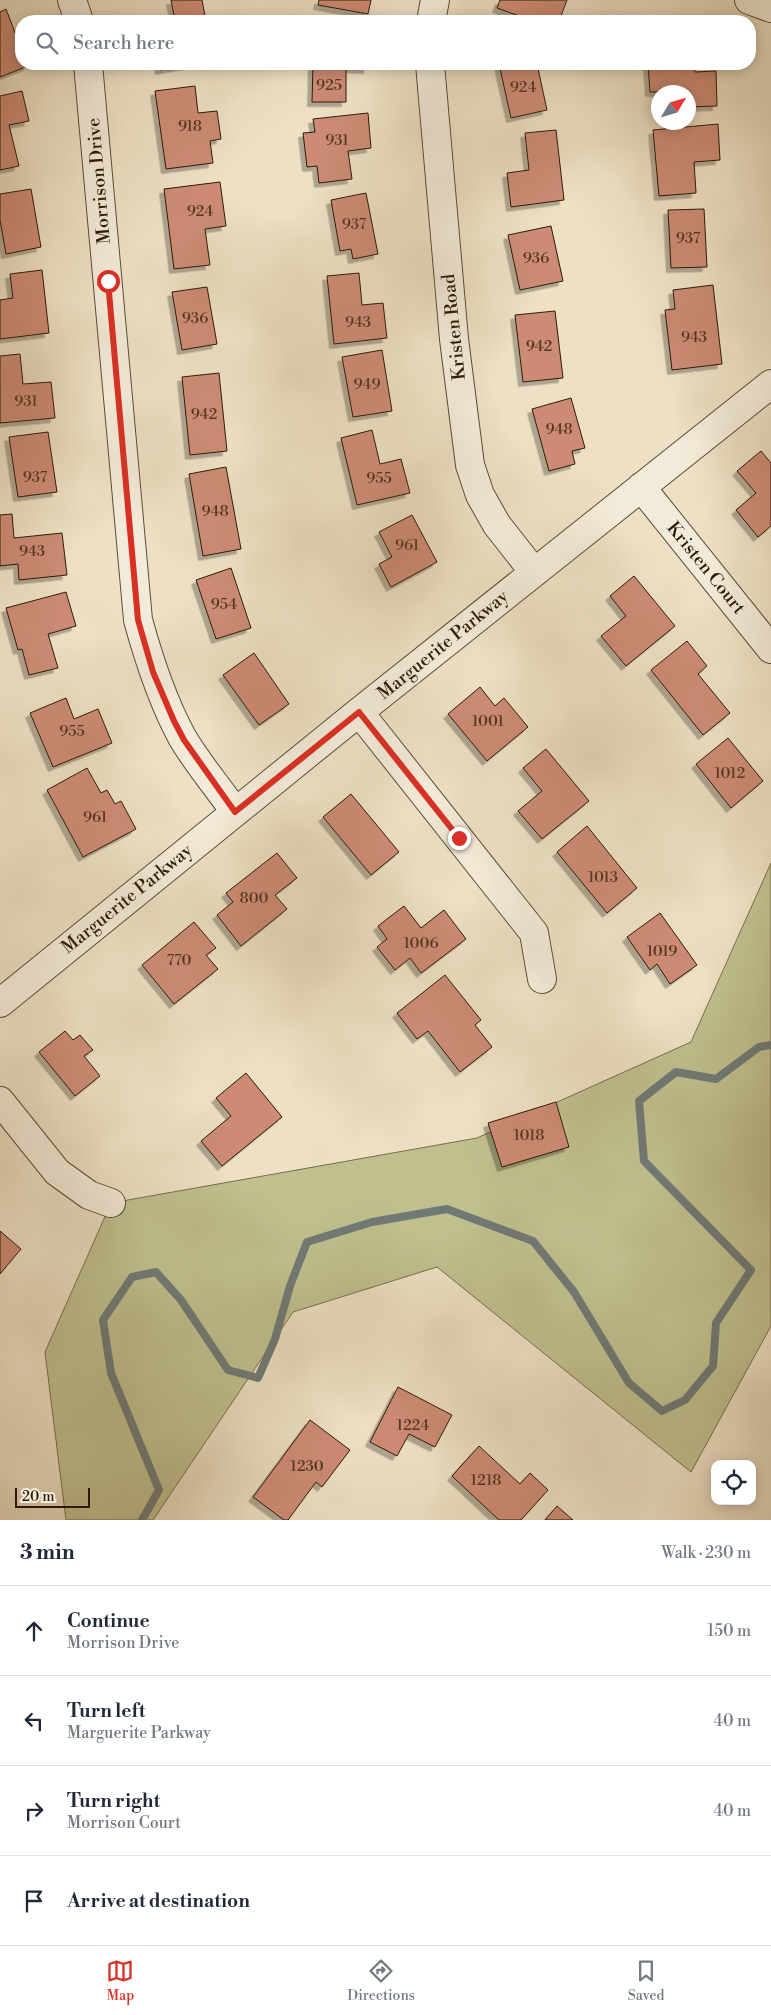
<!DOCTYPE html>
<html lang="en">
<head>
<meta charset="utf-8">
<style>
  body { margin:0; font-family:"Libre Bodoni",serif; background:#f2f2f3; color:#1f2937 }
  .controls { position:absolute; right:15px; bottom:15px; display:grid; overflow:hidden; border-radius:10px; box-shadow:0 2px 12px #0003 }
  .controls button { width:45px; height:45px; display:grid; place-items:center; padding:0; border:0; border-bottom:1px solid #e0e1e3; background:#fff; color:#1f2937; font:25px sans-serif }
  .compass { position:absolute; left:651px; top:85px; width:45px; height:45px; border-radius:50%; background:#fff; box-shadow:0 2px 12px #0003; rotate:52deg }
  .scale { position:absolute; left:15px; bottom:12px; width:75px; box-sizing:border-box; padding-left:5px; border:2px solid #2b1b06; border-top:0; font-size:14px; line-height:18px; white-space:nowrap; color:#2b1b06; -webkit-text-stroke:4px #f3ebd9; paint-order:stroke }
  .stop { position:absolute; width:15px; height:15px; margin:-11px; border:4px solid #d93025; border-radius:50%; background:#fff }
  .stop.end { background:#d93025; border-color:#fff; box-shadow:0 1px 5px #0008 }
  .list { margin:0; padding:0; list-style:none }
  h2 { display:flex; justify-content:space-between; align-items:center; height:65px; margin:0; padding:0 20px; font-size:21px }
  h2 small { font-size:16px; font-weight:400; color:#747a83 }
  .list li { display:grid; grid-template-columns:32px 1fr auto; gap:15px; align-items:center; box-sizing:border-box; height:90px; padding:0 20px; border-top:1px solid #e0e1e3 }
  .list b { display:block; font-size:19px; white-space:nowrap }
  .list p { margin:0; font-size:16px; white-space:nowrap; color:#747a83 }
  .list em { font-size:16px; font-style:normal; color:#747a83 }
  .icon { flex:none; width:28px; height:28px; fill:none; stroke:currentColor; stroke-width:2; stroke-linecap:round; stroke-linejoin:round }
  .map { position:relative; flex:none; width:771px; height:1520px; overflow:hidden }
  .search { position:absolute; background:#fff; box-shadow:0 2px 12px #0003; left:15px; right:15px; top:15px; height:55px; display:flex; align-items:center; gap:12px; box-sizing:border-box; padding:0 18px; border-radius:20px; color:#747a83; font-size:19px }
  .sheet { height:425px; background:#fff }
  nav { display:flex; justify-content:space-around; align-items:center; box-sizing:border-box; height:70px; border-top:1px solid #e0e1e3; background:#fff; font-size:14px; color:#747a83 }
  nav a { display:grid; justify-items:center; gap:2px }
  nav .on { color:#d93025 }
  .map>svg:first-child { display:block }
  .green { fill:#c0c08f; stroke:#766e4a }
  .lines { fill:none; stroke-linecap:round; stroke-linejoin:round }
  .stream { stroke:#707a75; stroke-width:8 }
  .building { fill:#cd8b74; stroke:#2b1b06; filter:url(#shadow) }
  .street-casing { stroke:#5c4c36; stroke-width:30 }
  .street { stroke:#f3ebd9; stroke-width:28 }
  .route { stroke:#d93025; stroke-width:6 }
  .labels { text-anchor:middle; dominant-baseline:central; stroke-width:5; stroke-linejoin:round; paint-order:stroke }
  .number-label { font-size:15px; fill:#543722 }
  .street-label { font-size:18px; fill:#2b1b06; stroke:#f3ebd9 }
</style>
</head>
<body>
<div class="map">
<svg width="771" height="1520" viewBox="0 0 771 1520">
  <defs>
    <filter id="shadow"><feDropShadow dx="-4.5" dy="4.5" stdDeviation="0" flood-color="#0004"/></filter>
  </defs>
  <rect width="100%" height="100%" fill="#ede0c4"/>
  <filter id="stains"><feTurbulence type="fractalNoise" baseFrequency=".004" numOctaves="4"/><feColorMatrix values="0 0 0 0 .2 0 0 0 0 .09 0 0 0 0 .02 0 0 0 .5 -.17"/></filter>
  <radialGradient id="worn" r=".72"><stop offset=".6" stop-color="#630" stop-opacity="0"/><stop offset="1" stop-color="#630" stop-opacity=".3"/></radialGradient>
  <path class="green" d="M771,863V1326L691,1472L437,1267L293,1312L153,1520H66L45,1352L111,1203L477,1138L691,1042Z"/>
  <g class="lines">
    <path class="stream" d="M142,1520L159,1490L111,1373L103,1320L132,1277L156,1272L181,1300L228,1370L258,1378L275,1339L290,1286L307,1242L372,1222L447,1209L533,1241L574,1292L629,1383L662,1411L685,1400L713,1366L716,1323L751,1270L644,1161L639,1101L676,1072L716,1079L759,1047L771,1045"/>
  </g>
  <path class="building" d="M171,0H202L206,21H175Z
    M319,0H371L368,14L318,5Z
    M500,0H567L559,21H533L497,8Z
    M6,9L21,48V64H27L28,66L0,77V12Z
    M159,64H193L160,70Z
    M313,64H368V69L346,68V102H312Z
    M499,64H537L547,110L511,118Z
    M648,64H694L695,72L716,71L717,106L688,107V92H650Z
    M195,86L198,113L217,111L221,139L210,141L213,163L166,169L155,91Z
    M22,91L29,121L9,125L19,166L0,170V96Z
    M368,113L371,148L348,151L352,179L319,183L317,166L307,167L303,133L315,132L313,119Z
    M718,124L720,160L694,162L696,193L659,196L653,130Z
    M556,130L564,200L511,207L507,173L529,170L525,133Z
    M220,182L226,226L205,229L210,265L174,269L164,189Z
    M31,189L41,247L6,254L0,220V194Z
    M366,193L378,254L353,259L351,249L340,251L331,200Z
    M704,209L707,267L671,268L668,210Z
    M551,226L563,281L520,290L508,235Z
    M42,270L49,333L0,339V300L13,298L10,274Z
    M359,273L362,305L383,303L387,338L334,344L327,276Z
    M713,285L722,364L672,370L665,310L675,309L673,290Z
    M207,287L217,344L182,350L172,292Z
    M555,311L563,378L523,382L515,315Z
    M382,350L392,411L353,417L342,357Z
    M20,354L23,384L51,382L55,418L0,423V356Z
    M219,373L227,451L190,455L182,377Z
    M571,398L585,448L572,451L575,464L549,471L532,409Z
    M372,430L380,464L401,459L410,493L357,505L341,438Z
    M48,432L57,492L18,497L9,437Z
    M761,451L771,463V526L758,537L736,510L756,493L737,471Z
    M226,467L241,549L203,556L189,474Z
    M12,514L14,538L62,533L67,575L19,580L18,564L0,566V515Z
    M412,515L437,562L391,587L379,564L392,557L379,532Z
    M231,568L251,628L216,639L196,580Z
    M634,576L675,626L626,666L601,636L626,616L610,596Z
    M66,592L76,626L48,634L58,668L29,675L22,649L18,650L6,608Z
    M687,641L707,666L698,674L730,713L703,735L651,670Z
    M254,653L289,704L259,725L223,675Z
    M480,687L495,706L504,698L528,727L487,761L448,714Z
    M66,698L74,719L98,709L112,743L53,767L30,713Z
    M728,738L763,781L731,808L696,764Z
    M546,749L589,801L542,839L518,811L542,791L523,768Z
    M87,768L101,793L107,790L115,804L121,801L136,829L83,857L47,790Z
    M351,794L399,852L371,875L323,817Z
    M587,826L637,888L607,913L557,852Z
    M277,853L297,878L275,895L287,909L241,946L217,915L233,902L226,893Z
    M404,906L421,928L444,910L466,939L421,973L410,958L395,970L377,947L387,939L378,926Z
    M660,913L697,965L670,984L657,964L650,970L627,937Z
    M194,922L216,948L206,955L218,969L174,1004L142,965Z
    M445,975L481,1020L475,1025L492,1047L460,1072L428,1031L417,1039L397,1013Z
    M65,1031L73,1040L80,1035L93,1050L84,1056L100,1076L75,1096L39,1052Z
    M246,1073L282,1117L222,1166L201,1141L231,1116L216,1098Z
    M556,1102L569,1147L502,1167L488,1123Z
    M0,1231L21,1249L0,1274Z
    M398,1387L452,1415L435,1447L409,1434L397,1456L370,1442Z
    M310,1420L350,1450L322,1487L316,1482L288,1520H284L253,1497Z
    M479,1446L520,1484L530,1473L548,1490L521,1520H499L452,1476Z
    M557,1506L573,1520H545Z"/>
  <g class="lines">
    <defs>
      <path id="street" d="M72,0L79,21
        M749,0L771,8
        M431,21L435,0
        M88,64L138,620C149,660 162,700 182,737C197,763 218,787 235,812
        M430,64L454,339L470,465L480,495L497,525L534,572
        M641,487L771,649
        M359,712L534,933L542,979
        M0,1003L359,712L771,384
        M0,1101L57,1172L89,1195L111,1203"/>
    </defs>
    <use href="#street" class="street-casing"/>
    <use href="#street" class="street"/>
  </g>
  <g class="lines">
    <path class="route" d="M108,281L138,620L153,672L174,721L184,740L235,812L359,712L459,838"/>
  </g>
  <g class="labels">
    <g class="number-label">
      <text x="329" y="85">925</text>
      <text x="523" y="87">924</text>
      <text x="190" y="126">918</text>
      <text x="337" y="140">931</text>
      <text x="200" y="211">924</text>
      <text x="354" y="224">937</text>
      <text x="688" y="238">937</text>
      <text x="536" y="258">936</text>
      <text x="195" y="318">936</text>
      <text x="358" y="322">943</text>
      <text x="694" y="337">943</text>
      <text x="539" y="346">942</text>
      <text x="367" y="384">949</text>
      <text x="26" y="401">931</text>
      <text x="204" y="414">942</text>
      <text x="559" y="429">948</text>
      <text x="35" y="477">937</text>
      <text x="379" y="478">955</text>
      <text x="215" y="511">948</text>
      <text x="407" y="545">961</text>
      <text x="32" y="551">943</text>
      <text x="224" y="604">954</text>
      <text x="488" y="721">1001</text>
      <text x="72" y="731">955</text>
      <text x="730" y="773">1012</text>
      <text x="95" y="817">961</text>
      <text x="603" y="877">1013</text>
      <text x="254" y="898">800</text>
      <text x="421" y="943">1006</text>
      <text x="662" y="951">1019</text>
      <text x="179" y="960">770</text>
      <text x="529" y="1135">1018</text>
      <text x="413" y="1425">1224</text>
      <text x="307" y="1466">1230</text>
      <text x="486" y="1480">1218</text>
    </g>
    <g class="street-label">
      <text transform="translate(99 181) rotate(-95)">Morrison Drive</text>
      <text transform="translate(454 327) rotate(-96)">Kristen Road</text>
      <text transform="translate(706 568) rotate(51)">Kristen Court</text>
      <text transform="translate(443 645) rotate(-39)">Marguerite Parkway</text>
      <text transform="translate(127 899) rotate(-39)">Marguerite Parkway</text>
    </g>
  </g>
  <rect width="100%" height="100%" filter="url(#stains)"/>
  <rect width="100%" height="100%" fill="url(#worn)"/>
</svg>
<div class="controls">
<button><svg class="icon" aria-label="locate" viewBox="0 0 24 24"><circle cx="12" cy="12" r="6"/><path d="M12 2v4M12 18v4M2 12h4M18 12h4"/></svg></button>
</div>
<svg class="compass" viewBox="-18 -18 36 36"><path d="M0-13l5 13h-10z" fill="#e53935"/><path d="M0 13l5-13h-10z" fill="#747a83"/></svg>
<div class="scale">20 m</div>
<div class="stop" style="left:108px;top:281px"></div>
<div class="stop end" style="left:459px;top:838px"></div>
<div class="search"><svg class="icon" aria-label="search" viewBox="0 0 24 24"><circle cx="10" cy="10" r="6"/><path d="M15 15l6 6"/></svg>Search here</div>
</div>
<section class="sheet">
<h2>3 min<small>Walk · 230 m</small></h2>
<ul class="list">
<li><svg class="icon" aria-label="ahead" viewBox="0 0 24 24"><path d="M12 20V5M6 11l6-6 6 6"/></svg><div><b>Continue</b><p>Morrison Drive</p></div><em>150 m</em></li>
<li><svg class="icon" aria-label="left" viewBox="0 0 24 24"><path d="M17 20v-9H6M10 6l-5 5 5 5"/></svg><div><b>Turn left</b><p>Marguerite Parkway</p></div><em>40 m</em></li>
<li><svg class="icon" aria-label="right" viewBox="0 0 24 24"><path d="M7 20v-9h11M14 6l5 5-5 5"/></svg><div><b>Turn right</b><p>Morrison Court</p></div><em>40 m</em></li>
<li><svg class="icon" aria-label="arrive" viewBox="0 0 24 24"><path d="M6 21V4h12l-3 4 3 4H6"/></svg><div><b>Arrive at destination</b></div></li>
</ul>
</section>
<nav>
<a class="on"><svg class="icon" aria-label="map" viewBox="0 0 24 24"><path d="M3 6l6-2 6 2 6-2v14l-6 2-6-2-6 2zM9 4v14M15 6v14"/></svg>Map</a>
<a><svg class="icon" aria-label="directions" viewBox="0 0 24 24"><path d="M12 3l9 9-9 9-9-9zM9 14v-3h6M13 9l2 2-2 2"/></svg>Directions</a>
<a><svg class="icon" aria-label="saved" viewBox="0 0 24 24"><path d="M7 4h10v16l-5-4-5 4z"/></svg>Saved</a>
</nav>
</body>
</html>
